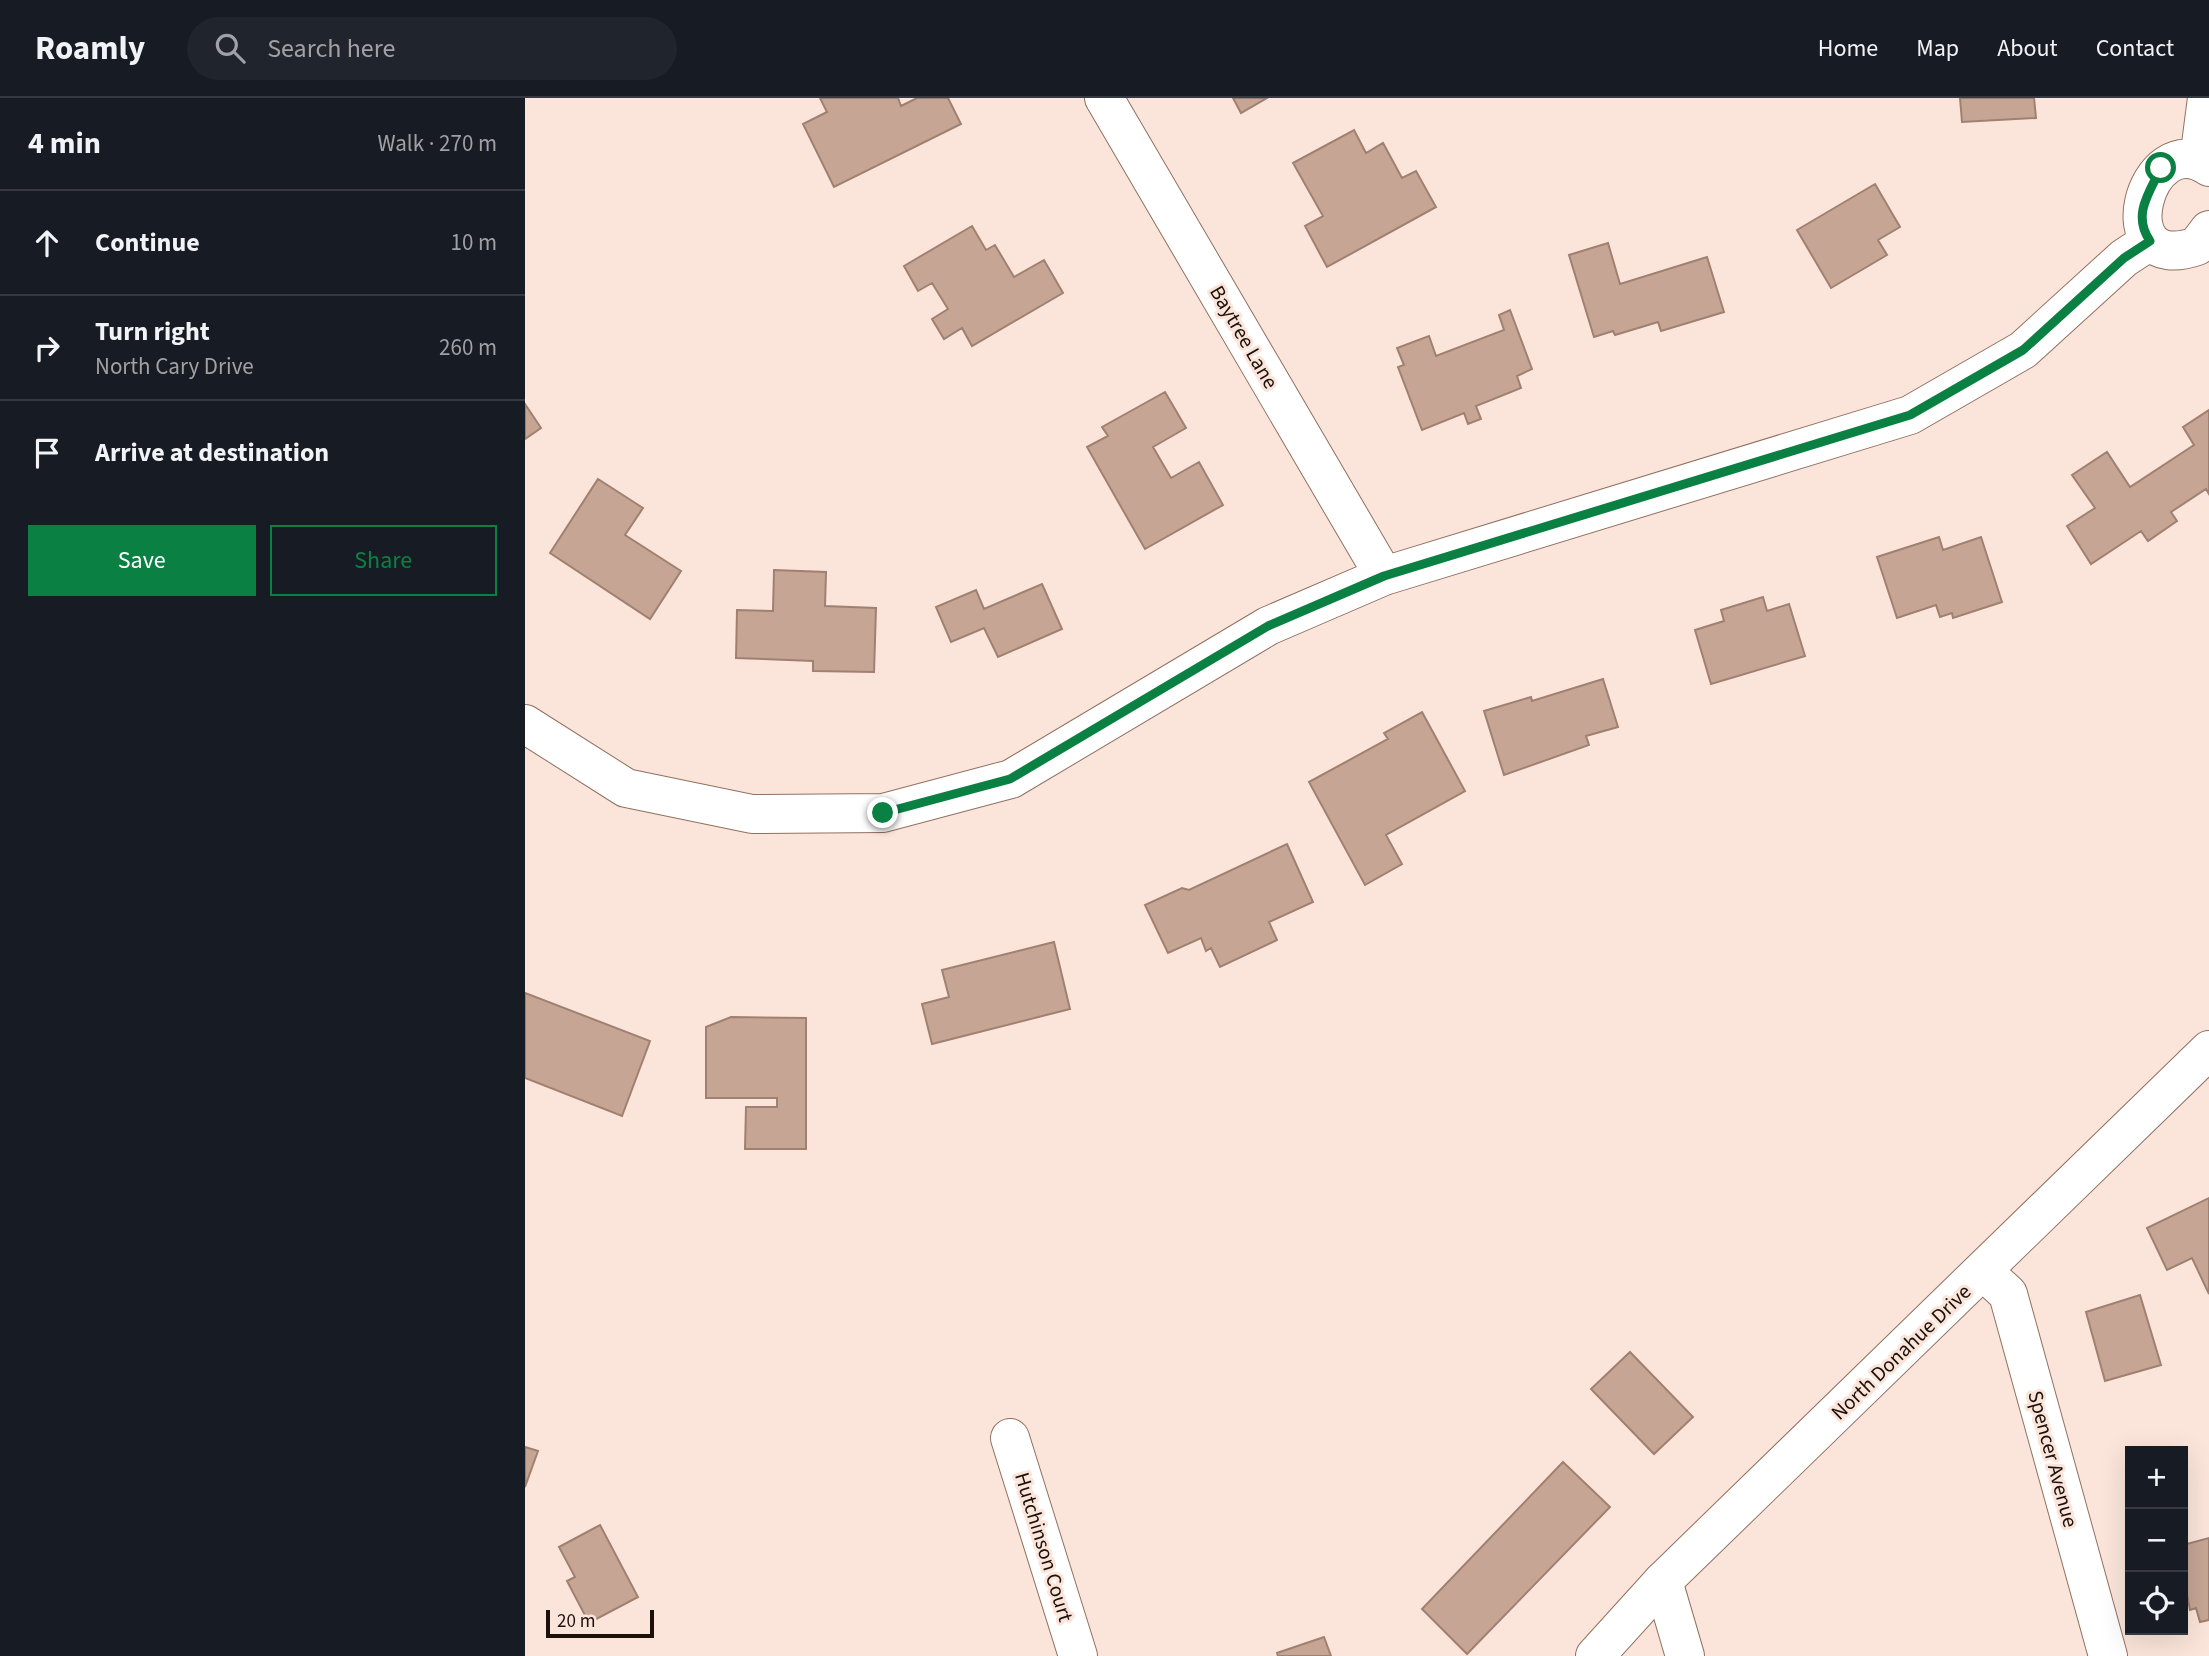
<!DOCTYPE html>
<html lang="en">
<head>
<meta charset="utf-8">
<style>
  body { margin:0; font-family:"Source Sans 3",sans-serif; background:#20242c; color:#f1f3f6 }
  .controls { position:absolute; right:21px; bottom:21px; display:grid; overflow:hidden; border-radius:0px; box-shadow:0 7px 28px #0002 }
  .controls button { width:63px; height:63px; display:grid; place-items:center; padding:0; border:0; border-bottom:2px solid #363941; background:#171b24; color:#f1f3f6; font:35px sans-serif }
  .scale { position:absolute; left:21px; bottom:18px; width:108px; box-sizing:border-box; padding-left:7px; border:4px solid #1b100a; border-top:0; font-size:19px; line-height:24px; white-space:nowrap; color:#1b100a; -webkit-text-stroke:5px #fbe5da; paint-order:stroke }
  .stop { position:absolute; width:21px; height:21px; margin:-16px; border:5px solid #0b8043; border-radius:50%; background:#fff }
  .stop.end { background:#0b8043; border-color:#fff; box-shadow:0 2px 7px #0008 }
  .list { margin:0; padding:0; list-style:none }
  h2 { display:flex; justify-content:space-between; align-items:center; height:91px; margin:0; padding:0 28px; font-size:30px }
  h2 small { font-size:23px; font-weight:400; color:#9ea1a6 }
  .list li { display:grid; grid-template-columns:46px 1fr auto; gap:21px; align-items:center; box-sizing:border-box; height:105px; padding:0 28px; border-top:2px solid #363941 }
  .list b { display:block; font-size:26px; white-space:nowrap }
  .list p { margin:0; font-size:23px; white-space:nowrap; color:#9ea1a6 }
  .list em { font-size:23px; font-style:normal; color:#9ea1a6 }
  .actions { display:flex; gap:14px; padding:21px 28px }
  .actions a { flex:1; padding:16px 0; border:2px solid #0b8043; border-radius:0px; text-align:center; font-size:24px; color:#0b8043 }
  .actions .main { background:#0b8043; color:#fff }
  .icon { flex:none; width:38px; height:38px; fill:none; stroke:currentColor; stroke-width:2; stroke-linecap:round; stroke-linejoin:round }
  .map { position:relative; flex:none; width:1684px; height:1558px; overflow:hidden }
  header { display:flex; align-items:center; gap:42px; box-sizing:border-box; height:98px; padding:0 35px; background:#171b24; border-bottom:2px solid #363941 }
  header strong { font-size:33px }
  nav { display:flex; gap:38px; margin-inline-start:auto; font-size:24px }
  .search { width:490px; height:63px; background:#20242c; display:flex; align-items:center; gap:18px; box-sizing:border-box; padding:0 24px; border-radius:38px; color:#9ea1a6; font-size:26px }
  main { display:flex }
  aside { flex:1; background:#171b24 }
  .map>svg:first-child { display:block }
  .building { fill:#c6a594; stroke:#a08070; stroke-width:2 }
  .lines { fill:none; stroke-linecap:round; stroke-linejoin:round }
  .minor-casing { stroke:#907160; stroke-width:40 }
  .tertiary-casing { stroke:#907160; stroke-width:40 }
  .minor { stroke:#fff; stroke-width:38 }
  .tertiary { stroke:#fff; stroke-width:38 }
  .route { stroke:#0b8043; stroke-width:9 }
  .labels { text-anchor:middle; dominant-baseline:central; stroke-width:6; stroke-linejoin:round; paint-order:stroke }
  .street-label { font-size:21px; fill:#1b100a; stroke:#fbe5da }
</style>
</head>
<body>
<header>
<strong>Roamly</strong>
<div class="search"><svg class="icon" aria-label="search" viewBox="0 0 24 24"><circle cx="10" cy="10" r="6"/><path d="M15 15l6 6"/></svg>Search here</div>
<nav><a>Home</a><a>Map</a><a>About</a><a>Contact</a></nav>
</header>
<main>
<aside>
<h2>4 min<small>Walk · 270 m</small></h2>
<ul class="list">
<li><svg class="icon" aria-label="ahead" viewBox="0 0 24 24"><path d="M12 20V5M6 11l6-6 6 6"/></svg><div><b>Continue</b></div><em>10 m</em></li>
<li><svg class="icon" aria-label="right" viewBox="0 0 24 24"><path d="M7 20v-9h11M14 6l5 5-5 5"/></svg><div><b>Turn right</b><p>North Cary Drive</p></div><em>260 m</em></li>
<li><svg class="icon" aria-label="arrive" viewBox="0 0 24 24"><path d="M6 21V4h12l-3 4 3 4H6"/></svg><div><b>Arrive at destination</b></div></li>
</ul>
<div class="actions"><a class="main">Save</a><a>Share</a></div>
</aside>
<div class="map">
<svg width="1684" height="1558" viewBox="0 0 1684 1558">
  <rect width="100%" height="100%" fill="#fbe5da"/>
  <path class="building" d="M295,0H373L376,8L392,0H423L436,26L309,89L278,26L302,14Z
    M708,0H742L716,15Z
    M1435,0H1509L1511,20L1437,24Z
    M829,32L841,55L858,45L877,80L891,73L911,109L802,169L780,128L798,118L768,65Z
    M1350,86L1375,129L1353,142L1362,157L1306,190L1272,132Z
    M447,128L461,152L470,147L489,179L519,162L538,195L447,248L437,230L419,241L407,221L423,211L407,185L393,193L379,168Z
    M1083,145L1095,186L1182,159L1199,214L1136,233L1133,224L1090,237L1088,233L1069,239L1044,157Z
    M985,212L1007,271L992,278L996,290L951,308L956,321L943,326L939,315L897,332L873,269L879,267L872,250L904,238L911,258L979,232L974,217Z
    M640,294L661,330L628,349L646,380L674,364L698,407L620,451L562,349L583,338L577,329Z
    M0,306L16,330L0,341Z
    M1684,312V396L1681,391L1646,414L1652,423L1623,443L1616,433L1566,466L1542,428L1570,410L1547,377L1582,354L1605,389L1669,347L1658,329Z
    M73,381L118,410L100,437L156,473L125,521L25,455Z
    M1414,439L1418,452L1456,439L1477,504L1428,520L1427,515L1415,519L1411,507L1372,520L1352,459Z
    M249,472L301,474L300,508L351,510L349,574L288,573V563L211,560L212,512L248,513Z
    M517,486L537,531L473,559L459,530L426,544L411,509L451,492L459,511Z
    M1238,499L1242,513L1264,506L1280,558L1186,586L1170,532L1199,523L1196,512Z
    M1078,581L1093,629L1061,638L1064,647L979,677L959,613L1006,599L1007,603Z
    M897,614L940,693L861,737L877,766L840,787L784,684L863,641L859,635Z
    M762,746L788,804L744,824L752,842L695,869L686,850L681,853L676,840L643,855L620,807L657,790L664,792Z
    M529,844L545,911L407,946L397,906L424,899L417,872Z
    M0,895L125,943L97,1018L0,980Z
    M206,919L281,920V1051H220L221,1009H252V1000H181V929Z
    M1684,1100V1196L1667,1160L1642,1172L1622,1130Z
    M1615,1197L1636,1267L1580,1283L1561,1214Z
    M1105,1254L1168,1319L1129,1356L1066,1291Z
    M0,1349L13,1353L0,1389Z
    M1038,1364L1085,1409L942,1556L897,1511Z
    M75,1427L113,1499L64,1525L42,1483L50,1479L34,1449Z
    M1684,1440V1522L1675,1524L1671,1510L1665,1512L1661,1492L1658,1493V1447Z
    M799,1539L806,1558H753L752,1555Z"/>
  <g class="lines">
    <defs>
      <path id="minor" d="M579,0L859,478
        M1674,62L1682,0
        M1684,69C1620,24 1579,181 1672,148L1684,132
        M0,626L101,690L227,716L358,715L486,681L743,528L859,478L1385,317L1498,252L1599,160L1625,143
        M1459,1174L1483,1196L1583,1558
        M485,1340L553,1558
        M1138,1483L1160,1558"/>
      <path id="tertiary" d="M1070,1558L1138,1483L1684,952"/>
    </defs>
    <use href="#minor" class="minor-casing"/>
    <use href="#tertiary" class="tertiary-casing"/>
    <use href="#minor" class="minor"/>
    <use href="#tertiary" class="tertiary"/>
  </g>
  <g class="lines">
    <path class="route" d="M358,715L485,681L743,528L859,478L1385,317L1498,252L1599,160L1625,143C1607,117 1624,95 1636,70"/>
  </g>
  <g class="labels">
    <g class="street-label">
      <text transform="translate(719 239) rotate(60)">Baytree Lane</text>
      <text transform="translate(1376 1254) rotate(-44)">North Donahue Drive</text>
      <text transform="translate(1528 1361) rotate(75)">Spencer Avenue</text>
      <text transform="translate(519 1449) rotate(73)">Hutchinson Court</text>
    </g>
  </g>
</svg>
<div class="controls">
<button>+</button>
<button>−</button>
<button><svg class="icon" aria-label="locate" viewBox="0 0 24 24"><circle cx="12" cy="12" r="6"/><path d="M12 2v4M12 18v4M2 12h4M18 12h4"/></svg></button>
</div>
<div class="scale">20 m</div>
<div class="stop" style="left:1636px;top:70px"></div>
<div class="stop end" style="left:358px;top:715px"></div>
</div>
</main>
</body>
</html>
